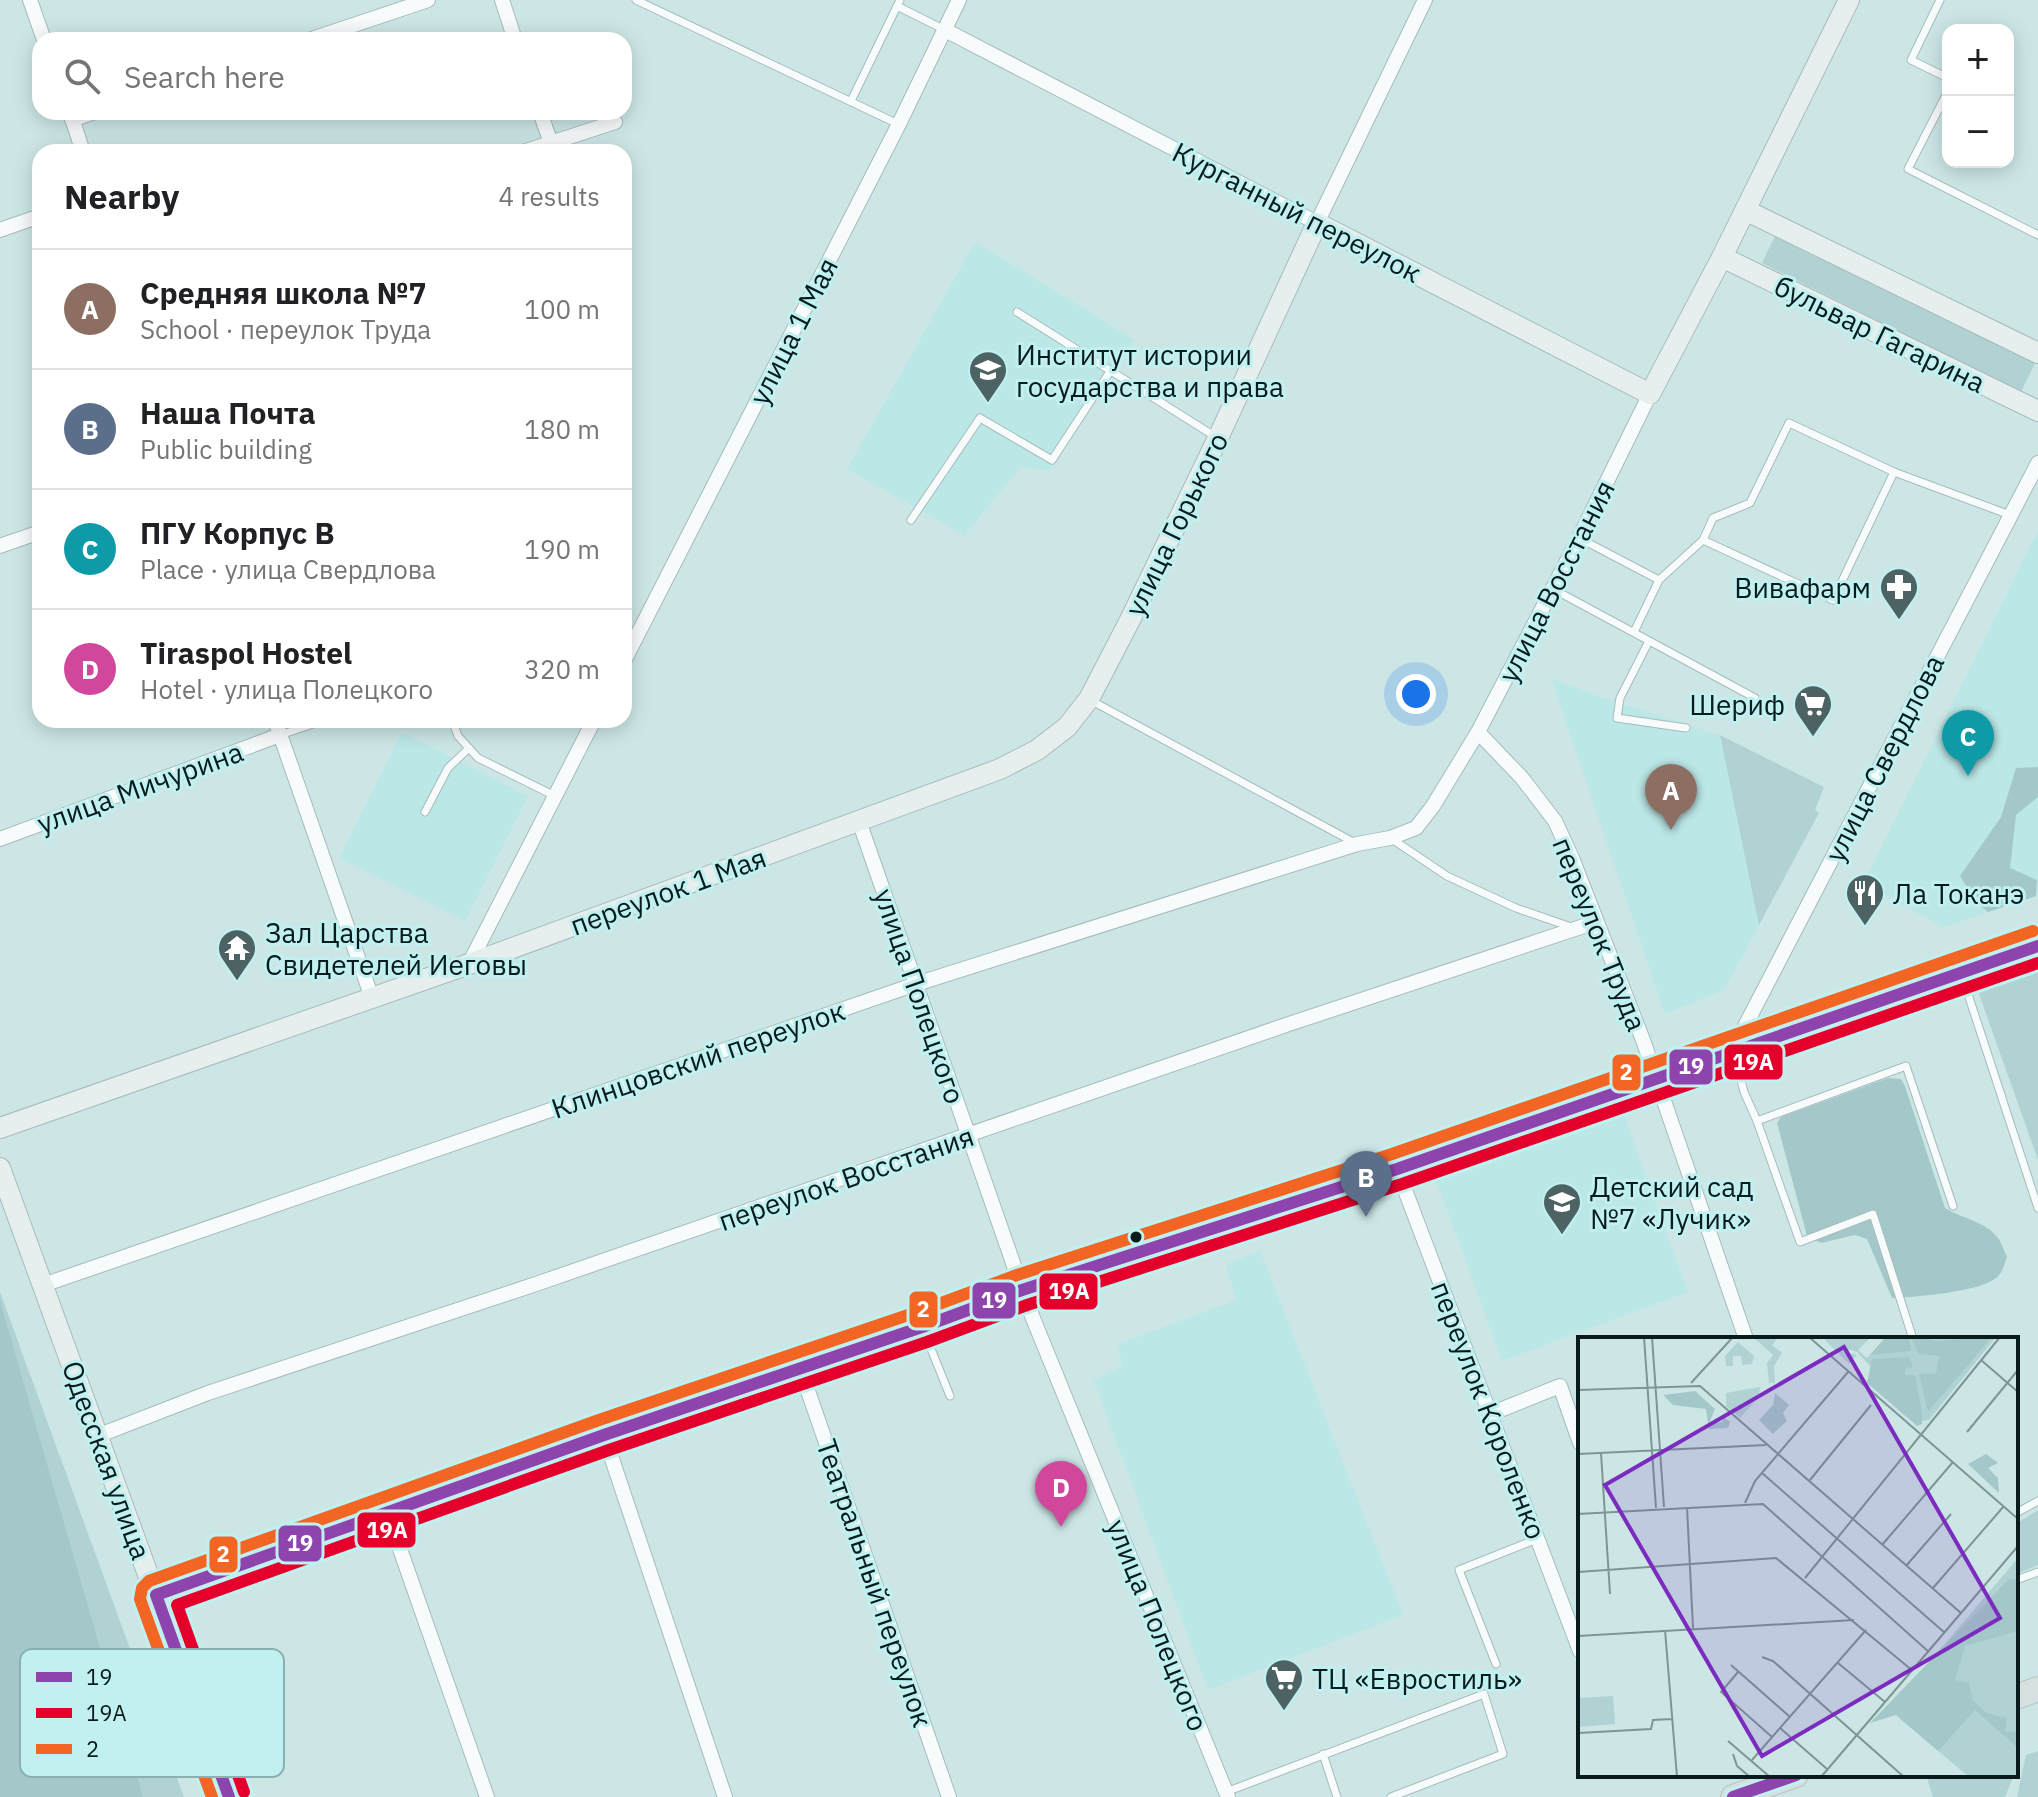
<!DOCTYPE html>
<html lang="en">
<head>
<meta charset="utf-8">
<style>
  body { margin:0; font-family:"IBM Plex Sans",sans-serif; background:#f6f6f6; color:#202124 }
  .controls { position:absolute; right:24px; top:24px; display:grid; overflow:hidden; border-radius:16px; box-shadow:0 4px 20px #0003 }
  .controls button { width:72px; height:72px; display:grid; place-items:center; padding:0; border:0; border-bottom:2px solid #e0e0e0; background:#fff; color:#202124; font:40px sans-serif }
  .you { position:absolute; left:1416px; top:694px; width:28px; height:28px; margin:-20px; border:6px solid #fff; border-radius:50%; background:#1a73e8; box-shadow:0 0 0 12px #1a73e833 }
  .badge { display:grid; place-items:center; width:52px; height:52px; border-radius:50%; background:#7c3aed; color:#fff; font-size:26px; font-weight:700 }
  .pin { position:absolute; translate:-50% -66px; filter:drop-shadow(0 2px 4px #0008) }
  .pin::after { content:''; position:absolute; top:42px; width:28px; height:24px; background:inherit; clip-path:polygon(0 0,100% 0,50% 100%) }
  .list { margin:0; padding:0; list-style:none }
  h2 { display:flex; justify-content:space-between; align-items:center; height:104px; margin:0; padding:0 32px; font-size:34px }
  h2 small { font-size:26px; font-weight:400; color:#757577 }
  .list li { display:grid; grid-template-columns:52px 1fr auto; gap:24px; align-items:center; box-sizing:border-box; height:120px; padding:0 32px; border-top:2px solid #e0e0e0 }
  .list b { display:block; font-size:30px; white-space:nowrap }
  .list p { margin:0; font-size:26px; white-space:nowrap; color:#757577 }
  .list em { font-size:26px; font-style:normal; color:#757577 }
  .icon { flex:none; width:44px; height:44px; fill:none; stroke:currentColor; stroke-width:2; stroke-linecap:round; stroke-linejoin:round }
  .map { position:relative; flex:none; width:2038px; height:1797px; overflow:hidden }
  .search { position:absolute; background:#fff; box-shadow:0 4px 20px #0003; left:32px; top:32px; width:600px; height:88px; display:flex; align-items:center; gap:20px; box-sizing:border-box; padding:0 28px; border-radius:24px; color:#757577; font-size:30px }
  .panel { position:absolute; background:#fff; box-shadow:0 4px 20px #0003; left:32px; top:144px; width:600px; height:584px; border-radius:24px }
  .map>svg:first-child { display:block }
  .built { fill:#bce7e7 }
  .green { fill:#b0d2d3 }
  .forest { fill:#a4c8c9 }
  .lines { fill:none; stroke-linecap:round; stroke-linejoin:round }
  .lane-casing { stroke:#a7bbbb; stroke-width:9 }
  .street-casing { stroke:#a7bbbb; stroke-width:16 }
  .secondary-casing { stroke:#a7bbbb; stroke-width:22 }
  .primary-casing { stroke:#b7c4c4; stroke-width:26 }
  .lane { stroke:#f7fbfb; stroke-width:7 }
  .street { stroke:#f7fbfb; stroke-width:14 }
  .secondary { stroke:#e6eeee; stroke-width:20 }
  .primary { stroke:#d5e1e1; stroke-width:24 }
  .bus-1-casing { stroke:#c1f0f1; stroke-width:18 }
  .bus-2-casing { stroke:#c1f0f1; stroke-width:18 }
  .bus-3-casing { stroke:#c1f0f1; stroke-width:18 }
  .bus-1 { stroke:#8e44ad; stroke-width:12 }
  .bus-2 { stroke:#e4002b; stroke-width:12 }
  .bus-3 { stroke:#f26522; stroke-width:12 }
  .bus-dot { fill:#091b1c; stroke:#c1f0f1; stroke-width:3 }
  .labels { text-anchor:middle; dominant-baseline:central; stroke-width:6; stroke-linejoin:round; paint-order:stroke }
  .street-label { font-size:28px; fill:#091b1c; stroke:#c1f0f1 }
  .poi-label { font-size:28px; fill:#091b1c; stroke:#c1f0f1; text-anchor:start }
  .inset-road { fill:none; stroke:#7e9595; stroke-width:2 }
  .view { fill:#7b2cbf; fill-opacity:0.15; stroke:#7b2cbf; stroke-width:4 }
  .inset-edge { fill:none; stroke:#091b1c; stroke-width:4 }
  .key { fill:#c1f0f1; stroke:#8ab0b1; stroke-width:2 }
  .key-label { font-size:22px; fill:#091b1c }
  .line-badge { stroke:#c1f0f1; stroke-width:3 }
  .badge-label { font-size:22px; text-anchor:middle; font-weight:bold; fill:#fff }
</style>
</head>
<body>
<div class="map">
<svg width="2038" height="1797" viewBox="0 0 2038 1797">
  <rect width="100%" height="100%" fill="#cce6e6"/>
  <path class="built" d="M975,242L1135,340L1049,471L1021,467L964,535L847,469Z
    M2038,531V896L1943,927L1863,884Z
    M1551,678L1590,693L1720,735L1759,925L1724,990L1665,1014Z
    M402,732L528,796L465,921L339,858Z
    M1622,1110L1688,1292L1502,1361L1436,1179Z
    M1260,1251L1403,1615L1208,1690L1094,1381L1122,1365L1118,1344L1236,1300L1226,1264Z"/>
  <path class="green" d="M1776,234L2035,363L2021,392L1762,263Z
    M1720,735L1824,787L1815,810L1819,813L1759,925Z
    M2038,958V1160L1974,980Z
    M0,1292L184,1797H0Z
    M2038,1510V1565L2016,1574V1524Z
    M2038,1751V1797H2017L2026,1755Z
    M1926,1775H2014L2005,1797H1933Z"/>
  <path class="forest" d="M2038,767V797L2016,815L2010,868L2037,880L2036,896L1988,912L1977,903L1960,876L2001,817L2016,768Z
    M1888,1078L1901,1079L1905,1086L1945,1208C1963,1219 1985,1221 1998,1238C2002,1243 2004,1251 2007,1257C2005,1262 2003,1271 1999,1275C1987,1292 1913,1297 1892,1298L1867,1239L1855,1235L1821,1243L1807,1236L1777,1123L1781,1117Z
    M0,1301L143,1797H0Z"/>
  <g class="lines">
    <defs>
      <path id="lane" d="M636,0L898,124
        M1940,0L1911,60L1948,78
        M897,6L945,30
        M1948,91L1908,169L2038,235
        M851,101L900,0
        M1017,312L1216,437
        M911,520L980,418L1052,460L1111,370
        M1579,538L1659,580L1703,540L1713,518L1750,503L1789,423L1894,472L2010,515
        M1703,540L1833,600L1894,472
        M1553,589L1755,698
        M1634,632L1659,580
        M1649,641L1620,698L1617,718L1686,728
        M1092,701L1355,843
        M452,720L458,736L478,758L555,796
        M280,735L325,720
        M425,812L448,768L469,748
        M1392,839L1447,876L1516,908L1574,928
        M1960,976L1965,985L2038,1208
        M1734,1053L1744,1092L1757,1121L1800,1242L1873,1214L1913,1339
        M1757,1121L1906,1066L1953,1206
        M923,1329L950,1396
        M2016,1513L2038,1501
        M2016,1580L2038,1572
        M1496,1664L1459,1570L1537,1539
        M1323,1754L1337,1797
        M1226,1792L1484,1694L1503,1754L1391,1797"/>
      <path id="street" d="M30,0L44,40
        M502,0L515,40
        M945,30L1317,223L1425,0
        M309,40L428,0
        M70,112L83,152
        M540,112L551,143
        M72,120L95,112
        M523,152L615,122
        M0,230L40,216
        M0,546L40,532
        M624,661L899,124L959,0
        M275,720L372,998
        M1478,732L1522,778L1555,821L1572,858L1643,1040L1746,1339
        M859,821L1028,1306L1228,1797
        M0,839L280,735
        M469,964L594,720
        M1731,1053L2038,463
        M1397,1169L1580,1651
        M43,1285L916,984L1357,844L1390,838L1416,828L1433,806L1478,732L1579,538L1650,394
        M800,1368L949,1797
        M1490,1414L1560,1386L1580,1443
        M604,1435L725,1797
        M97,1436L208,1393L536,1284L1286,1025L1596,922
        M387,1512L487,1797"/>
      <path id="secondary" d="M1745,210L2038,353
        M1722,257L2038,411
        M0,1128L469,964L1000,769L1037,750L1067,727L1089,699L1131,618L1218,438L1317,223L1650,394L1722,257L1849,0
        M0,1168L229,1797
        M156,1595L604,1435L922,1327L1022,1290L1397,1169L2038,946"/>
      <path id="primary" d="M2016,1697L2038,1689
        M1733,1797L1796,1775"/>
    </defs>
    <use href="#lane" class="lane-casing"/>
    <use href="#street" class="street-casing"/>
    <use href="#secondary" class="secondary-casing"/>
    <use href="#primary" class="primary-casing"/>
    <use href="#lane" class="lane"/>
    <use href="#street" class="street"/>
    <use href="#secondary" class="secondary"/>
    <use href="#primary" class="primary"/>
    <defs>
      <path id="bus-1" d="M229,1797L156,1595L604,1435L922,1327L1022,1290L1397,1169L2038,946
        M1733,1797L1796,1775"/>
      <path id="bus-2" d="M244,1792L177,1605L609,1450L927,1342L1027,1305L1402,1184L2038,963"/>
      <path id="bus-3" d="M212,1797L140,1599L142,1588L149,1581L599,1420L917,1312L1017,1275L1392,1154L2033,931"/>
    </defs>
    <use href="#bus-1" class="bus-1-casing"/>
    <use href="#bus-2" class="bus-2-casing"/>
    <use href="#bus-3" class="bus-3-casing"/>
    <use href="#bus-1" class="bus-1"/>
    <use href="#bus-2" class="bus-2"/>
    <use href="#bus-3" class="bus-3"/>
  </g>
  <defs>
    <symbol id="university-pin" viewBox="-11 -11 22 30"><path d="M0 17L-7.5 6A9.5 9.5 0 1 1 7.5 6Z" fill="#4d6263" stroke="#c1f0f1"/><path d="M0-5L7-2L0 1L-7-2ZM-4 1L0 2.5L4 1V4Q0 6-4 4Z" fill="#fff"/></symbol>
    <symbol id="pharmacy-pin" viewBox="-11 -11 22 30"><path d="M0 17L-7.5 6A9.5 9.5 0 1 1 7.5 6Z" fill="#4d6263" stroke="#c1f0f1"/><path d="M-2-6h4v4h4v4h-4v4h-4v-4h-4v-4h4Z" fill="#fff"/></symbol>
    <symbol id="supermarket-pin" viewBox="-11 -11 22 30"><path d="M0 17L-7.5 6A9.5 9.5 0 1 1 7.5 6Z" fill="#4d6263" stroke="#c1f0f1"/><path d="M-6-5.5h2.5l.6 2H6L4.5 2H-2.5L-4.4-4H-6ZM-1.5 3.2a1.3 1.3 0 1 0 .1 0ZM3 3.2a1.3 1.3 0 1 0 .1 0Z" fill="#fff"/></symbol>
    <symbol id="restaurant-pin" viewBox="-11 -11 22 30"><path d="M0 17L-7.5 6A9.5 9.5 0 1 1 7.5 6Z" fill="#4d6263" stroke="#c1f0f1"/><path d="M-5-6h1v4h1v-4h1v4h1v-4h1v5L-1.5 .5V6h-2V.5L-5-1ZM5-6V6H3V1.5H1.5Q1.5-4 5-6Z" fill="#fff"/></symbol>
    <symbol id="temple-pin" viewBox="-11 -11 22 30"><path d="M0 17L-7.5 6A9.5 9.5 0 1 1 7.5 6Z" fill="#4d6263" stroke="#c1f0f1"/><path d="M0-6L5-2H3V0L6.5 2.5H4V6H1.5V3h-3V6H-4V2.5H-6.5L-3 0V-2H-5Z" fill="#fff"/></symbol>
    <symbol id="school-pin" viewBox="-11 -11 22 30"><path d="M0 17L-7.5 6A9.5 9.5 0 1 1 7.5 6Z" fill="#4d6263" stroke="#c1f0f1"/><path d="M0-5L7-2L0 1L-7-2ZM-4 1L0 2.5L4 1V4Q0 6-4 4Z" fill="#fff"/></symbol>
  </defs>
  <g fill-rule="evenodd">
    <use href="#university-pin" x="966" y="348" width="44" height="60"/>
    <use href="#pharmacy-pin" x="1877" y="565" width="44" height="60"/>
    <use href="#supermarket-pin" x="1791" y="682" width="44" height="60"/>
    <use href="#restaurant-pin" x="1843" y="871" width="44" height="60"/>
    <use href="#temple-pin" x="215" y="926" width="44" height="60"/>
    <use href="#school-pin" x="1540" y="1180" width="44" height="60"/>
    <use href="#supermarket-pin" x="1262" y="1656" width="44" height="60"/>
  </g>
  <circle class="bus-dot" cx="1136" cy="1237" r="7"/>
  <g class="labels">
    <g class="street-label">
      <text transform="translate(1297 212) rotate(27)">Курганный переулок</text>
      <text transform="translate(793 331) rotate(-63)">улица 1 Мая</text>
      <text transform="translate(1880 334) rotate(26)">бульвар Гагарина</text>
      <text transform="translate(1176 524) rotate(-64)">улица Горького</text>
      <text transform="translate(1556 581) rotate(-63)">улица Восстания</text>
      <text transform="translate(1884 758) rotate(-63)">улица Свердлова</text>
      <text transform="translate(140 787) rotate(-20)">улица Мичурина</text>
      <text transform="translate(668 891) rotate(-20)">переулок 1 Мая</text>
      <text transform="translate(1600 934) rotate(68)">переулок Труда</text>
      <text transform="translate(920 996) rotate(71)">улица Полецкого</text>
      <text transform="translate(698 1059) rotate(-19)">Клинцовский переулок</text>
      <text transform="translate(846 1178) rotate(-19)">переулок Восстания</text>
      <text transform="translate(1489 1410) rotate(69)">переулок Короленко</text>
      <text transform="translate(107 1460) rotate(70)">Одесская улица</text>
      <text transform="translate(875 1583) rotate(71)">Театральный переулок</text>
      <text transform="translate(1158 1625) rotate(68)">улица Полецкого</text>
    </g>
    <g class="poi-label">
      <text x="1016" y="354">Институт истории<tspan x="1016" dy="32">государства и права</tspan></text>
      <text x="1871" y="587" text-anchor="end">Вивафарм</text>
      <text x="1785" y="704" text-anchor="end">Шериф</text>
      <text x="1893" y="893">Ла Токанэ</text>
      <text x="265" y="932">Зал Царства<tspan x="265" dy="32">Свидетелей Иеговы</tspan></text>
      <text x="1590" y="1186">Детский сад<tspan x="1590" dy="32">№7 «Лучик»</tspan></text>
      <text x="1312" y="1678">ТЦ «Евростиль»</text>
    </g>
  </g>
  <g transform="translate(1578 1337)">
    <rect width="440" height="440" fill="#cce6e6"/>
    <path d="M175,0H201L194,8L204,16L196,29L197,46H191L189,26L195,18ZM244,0H293L280,13L289,21L308,0H418L351,83L344,84L279,15L273,13L264,14L279,18L271,27ZM160,5L176,19L174,27L164,28L163,19H155V29H148L147,19ZM182,50L181,60L162,81L148,69V56ZM440,221V440H391L311,372ZM35,359L37,387L0,390V361Z" fill="#b0d2d3"/>
    <path d="M308,0H331L333,14L292,18ZM333,0L360,4L414,0L350,75L341,37H358L361,19L341,17ZM331,20L335,30L327,32V38H337L344,75V87L339,89L289,46L294,22ZM117,54L137,72L131,86L144,85L146,80L152,85L150,91L131,92L128,72L95,68L85,58ZM197,56L211,68L205,76L209,84L195,97L181,83L195,68ZM408,117L420,126L410,131L420,141L421,156L390,127ZM431,242L440,243V294L387,309L377,343L391,346L395,364L409,376L429,381L427,395L440,394V411L397,373L360,414L318,378L292,386Z" fill="#a4c8c9"/>
    <path class="inset-road" d="M66,0L78,171M74,0L86,170M231,0L440,182M403,23L440,55M113,46L155,0M0,53L122,49L383,276L440,209M389,95L440,33M23,116L32,257M0,117L188,108M184,136L367,296M232,143L293,68M167,166L177,144L270,35M109,170L115,291M0,177L185,167L351,315M304,208L375,125M328,229L373,177M0,235L198,221L335,334M227,241L422,0M355,251L426,169M87,293L99,440M0,299L276,283M184,320L195,324L326,440M260,326L307,365M153,328L211,379M160,335L143,355L194,400M202,391L249,432M0,396L73,392L75,383L94,382M150,404L192,440M155,417L159,429L172,440M174,423L288,293M243,440L383,276"/>
    <path class="view" d="M266,10L422,281L184,419L27,148Z"/>
    <rect width="440" height="440" class="inset-edge"/>
  </g>
  <rect x="20" y="1649" width="264" height="128" rx="12" class="key"/>
  <rect x="36" y="1672" width="36" height="10" fill="#8e44ad"/>
  <rect x="36" y="1708" width="36" height="10" fill="#e4002b"/>
  <rect x="36" y="1744" width="36" height="10" fill="#f26522"/>
  <g class="key-label">
    <text x="86" y="1685">19</text>
    <text x="86" y="1721">19А</text>
    <text x="86" y="1757">2</text>
  </g>
  <g class="line-badge">
    <rect x="1723" y="1043" width="61" height="38" rx="8" fill="#e4002b"/>
    <rect x="1668" y="1048" width="46" height="38" rx="8" fill="#8e44ad"/>
    <rect x="1611" y="1053" width="31" height="39" rx="8" fill="#f26522"/>
    <rect x="1038" y="1272" width="61" height="39" rx="8" fill="#e4002b"/>
    <rect x="971" y="1281" width="46" height="39" rx="8" fill="#8e44ad"/>
    <rect x="908" y="1290" width="31" height="39" rx="8" fill="#f26522"/>
    <rect x="356" y="1511" width="61" height="38" rx="8" fill="#e4002b"/>
    <rect x="277" y="1524" width="46" height="39" rx="8" fill="#8e44ad"/>
    <rect x="208" y="1535" width="31" height="39" rx="8" fill="#f26522"/>
  </g>
  <g class="badge-label">
    <text x="1753" y="1070">19А</text>
    <text x="1691" y="1074">19</text>
    <text x="1626" y="1080">2</text>
    <text x="1069" y="1299">19А</text>
    <text x="994" y="1308">19</text>
    <text x="923" y="1317">2</text>
    <text x="387" y="1538">19А</text>
    <text x="300" y="1551">19</text>
    <text x="223" y="1562">2</text>
  </g>
</svg>
<div class="controls">
<button>+</button>
<button>−</button>
</div>
<div class="you"></div>
<div class="pin badge" style="left:1671px;top:830px;background:#8d6e63">A</div>
<div class="pin badge" style="left:1366px;top:1217px;background:#5c6f8a">B</div>
<div class="pin badge" style="left:1968px;top:776px;background:#0f9aa8">C</div>
<div class="pin badge" style="left:1061px;top:1527px;background:#d1479c">D</div>
<div class="search"><svg class="icon" aria-label="search" viewBox="0 0 24 24"><circle cx="10" cy="10" r="6"/><path d="M15 15l6 6"/></svg>Search here</div>
<section class="panel">
<h2>Nearby<small>4 results</small></h2>
<ul class="list">
<li><span class="badge" style="background:#8d6e63">A</span><div><b>Средняя школа №7</b><p>School · переулок Труда</p></div><em>100 m</em></li>
<li><span class="badge" style="background:#5c6f8a">B</span><div><b>Наша Почта</b><p>Public building</p></div><em>180 m</em></li>
<li><span class="badge" style="background:#0f9aa8">C</span><div><b>ПГУ Корпус В</b><p>Place · улица Свердлова</p></div><em>190 m</em></li>
<li><span class="badge" style="background:#d1479c">D</span><div><b>Tiraspol Hostel</b><p>Hotel · улица Полецкого</p></div><em>320 m</em></li>
</ul>
</section>
</div>
</body>
</html>
